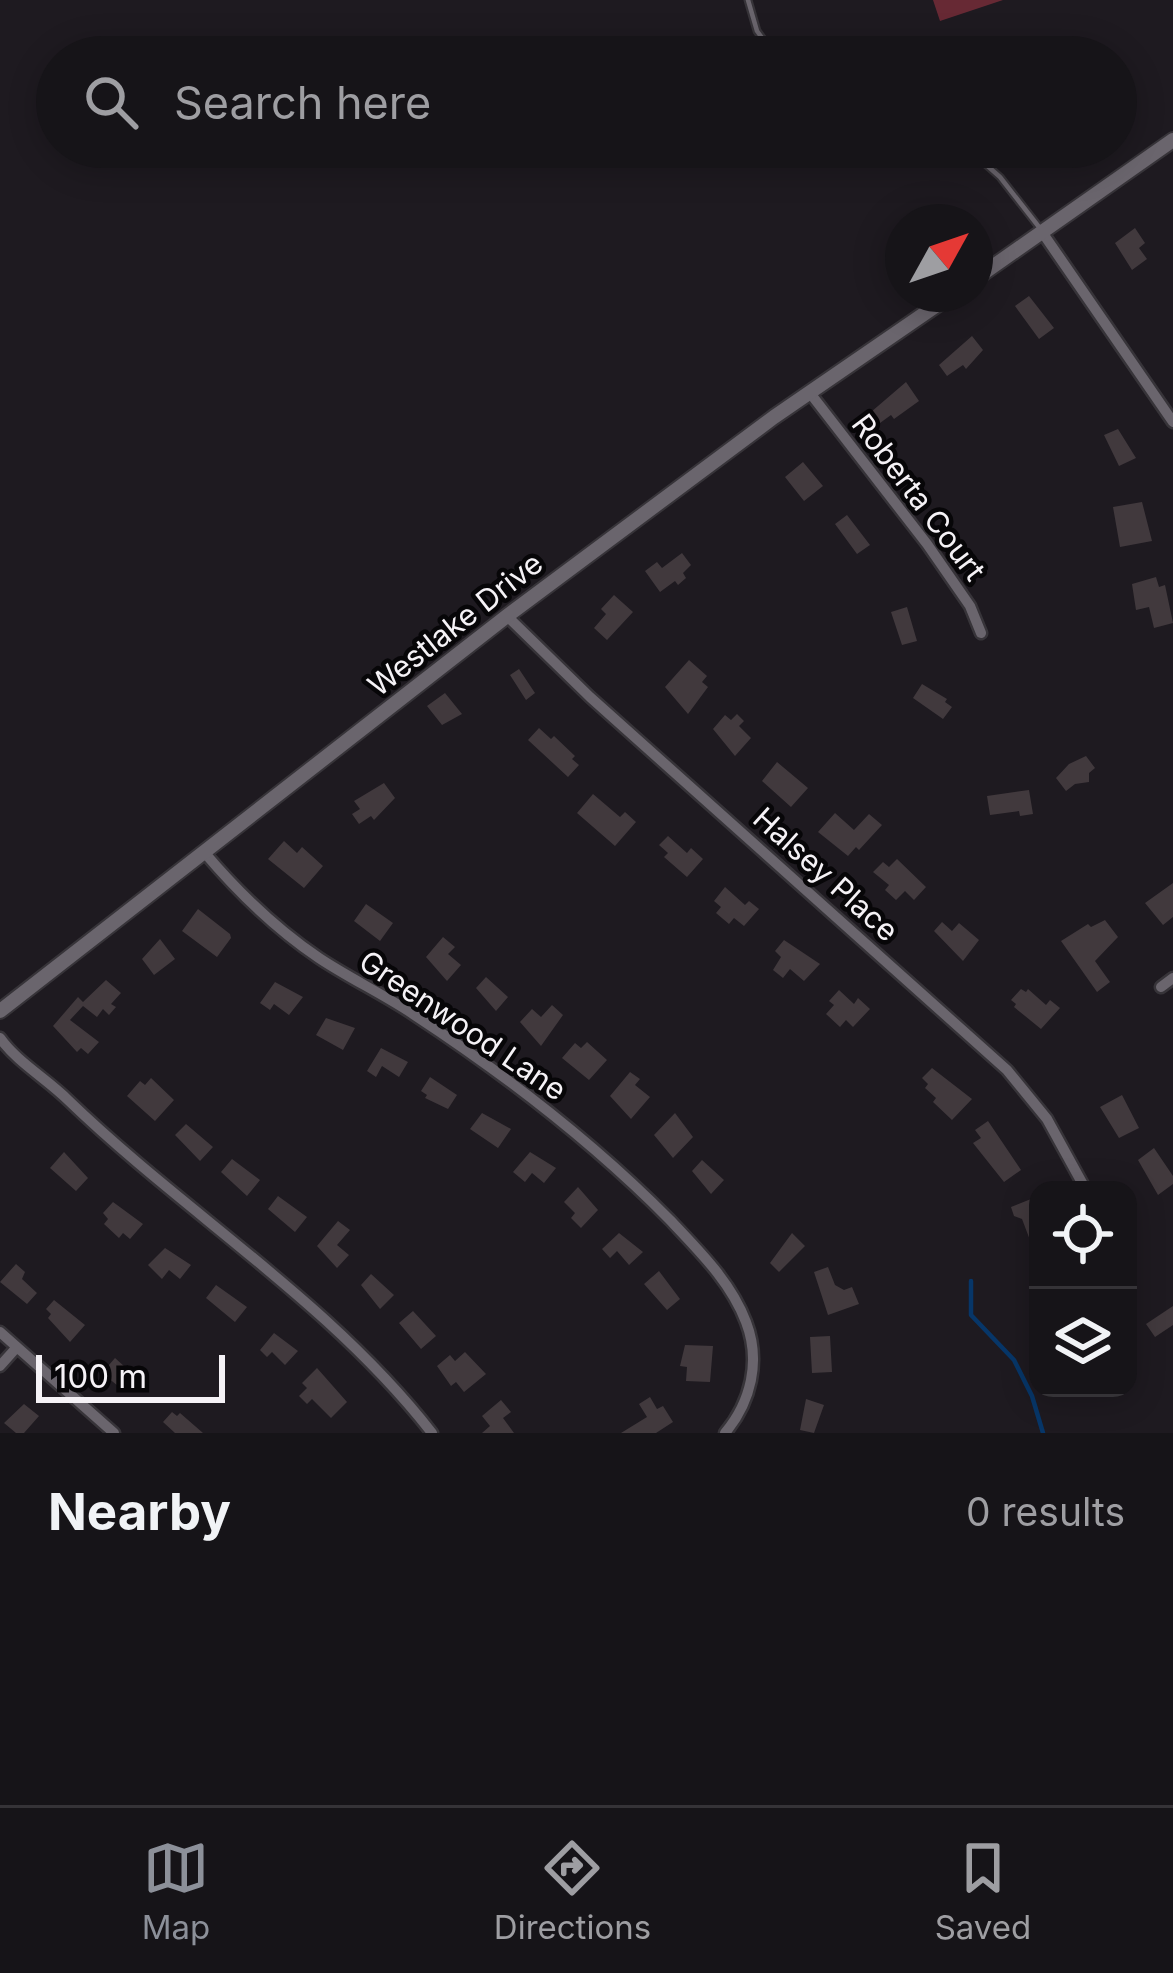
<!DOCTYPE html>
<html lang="en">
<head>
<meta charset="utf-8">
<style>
  body { margin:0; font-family:Inter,sans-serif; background:#1f1d21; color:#f1f3f6 }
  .controls { position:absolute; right:36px; bottom:36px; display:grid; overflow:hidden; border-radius:24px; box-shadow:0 6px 30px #0003 }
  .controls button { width:108px; height:108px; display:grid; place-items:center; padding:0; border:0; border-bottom:3px solid #353337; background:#161418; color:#f1f3f6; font:60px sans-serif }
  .compass { position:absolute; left:885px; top:204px; width:108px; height:108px; border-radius:50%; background:#161418; box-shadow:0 6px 30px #0003; rotate:50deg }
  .scale { position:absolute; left:36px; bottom:30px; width:189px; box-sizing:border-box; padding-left:12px; border:6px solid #f5f2f6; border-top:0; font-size:33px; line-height:42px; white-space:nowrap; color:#f5f2f6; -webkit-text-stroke:9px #070608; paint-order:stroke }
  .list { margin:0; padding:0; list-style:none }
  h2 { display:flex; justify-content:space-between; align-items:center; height:156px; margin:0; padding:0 48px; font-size:51px }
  h2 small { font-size:39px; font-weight:400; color:#9e9ea2 }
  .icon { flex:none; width:66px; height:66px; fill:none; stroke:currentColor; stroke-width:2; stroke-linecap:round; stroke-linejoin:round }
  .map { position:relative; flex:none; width:1173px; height:1433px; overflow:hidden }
  .search { position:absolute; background:#161418; box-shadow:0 6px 30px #0003; left:36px; right:36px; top:36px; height:132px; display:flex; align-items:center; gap:30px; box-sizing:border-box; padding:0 42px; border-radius:66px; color:#9e9ea2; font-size:45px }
  .sheet { height:372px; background:#161418 }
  nav { display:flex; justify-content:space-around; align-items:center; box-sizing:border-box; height:168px; border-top:3px solid #353337; background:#161418; font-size:33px; color:#9e9ea2 }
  nav a { display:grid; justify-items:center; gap:6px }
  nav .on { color:#8c9099 }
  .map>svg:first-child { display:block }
  .green { fill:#672934 }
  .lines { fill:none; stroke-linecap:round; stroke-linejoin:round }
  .stream { stroke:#073668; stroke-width:4.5 }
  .building { fill:#41393d }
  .lane-casing { stroke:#373439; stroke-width:9 }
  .street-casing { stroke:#373439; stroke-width:15 }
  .secondary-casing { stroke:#373439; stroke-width:18 }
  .lane { stroke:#6a656d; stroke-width:4.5 }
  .street { stroke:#6a656d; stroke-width:10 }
  .secondary { stroke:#6a656d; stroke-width:14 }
  .labels { text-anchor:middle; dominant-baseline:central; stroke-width:9; stroke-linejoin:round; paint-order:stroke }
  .street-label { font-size:30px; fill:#f5f2f6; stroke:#070608 }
</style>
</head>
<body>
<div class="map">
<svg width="1173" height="1433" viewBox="0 0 1173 1433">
  <rect width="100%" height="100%" fill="#1e1a20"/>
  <path class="green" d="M933,0H1003L940,21Z"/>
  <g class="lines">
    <path class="stream" d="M971,1281V1315L1014,1360L1032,1396L1043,1433"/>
  </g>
  <path class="building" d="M1135,228L1145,243L1139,248L1147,259L1132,270L1115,243Z
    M1029,296L1054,328L1039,339L1015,306Z
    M972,336L983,350L966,369L963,365L947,376L939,365Z
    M906,382L919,401L894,419L891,415L880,423L871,412Z
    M1118,429L1136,458L1119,466L1104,435Z
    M803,462L823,486L804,501L785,477Z
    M1142,502L1152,541L1120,547L1113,507Z
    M847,515L870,545L857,554L835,524Z
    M682,553L691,565L683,573L686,578L678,585L675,581L660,592L645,571L657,562L662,568Z
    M1156,577L1159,587L1165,585L1173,623L1154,628L1149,607L1136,610L1132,584Z
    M614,595L633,612L607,640L594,628L606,614L601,609Z
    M907,607L917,641L902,645L891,612Z
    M689,660L707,676L702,682L708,687L688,714L665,687Z
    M519,669L535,693L526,700L510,675Z
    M922,684L947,699L945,702L952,707L943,719L913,698Z
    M445,693L462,714L442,725L427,706Z
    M737,714L744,721L739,726L751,738L735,756L713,729L725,715L731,720Z
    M539,728L551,739L554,736L575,756L572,759L579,765L568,777L528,740Z
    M1086,756L1095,768L1089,773V782L1075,784L1066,791L1056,778L1069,764Z
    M777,762L808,788L791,807L762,781Z
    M384,783L395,798L374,820L371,816L359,824L352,814L360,809L354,801Z
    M1029,790L1033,814L1020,816L1019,811L990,815L987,796Z
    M593,794L620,817L625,812L636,822L615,846L577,813Z
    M835,813L854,830L869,814L882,825L859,850L856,847L848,856L818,832Z
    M668,836L687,853L691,848L703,859L687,877L664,857L668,853L659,845Z
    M284,841L297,853L302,847L323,866L304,888L268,859Z
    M897,859L926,887L914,900L905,891L896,900L885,890L889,885L873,872L883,862L889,867Z
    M1173,883V917L1163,925L1145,903Z
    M725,887L745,905L749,901L759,909L744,926L734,918L729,924L716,913L721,907L714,901Z
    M366,904L393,923L380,941L354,921Z
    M198,909L230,934L231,938L217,957L182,931Z
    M1105,920L1118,937L1095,961L1110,982L1097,992L1061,941L1088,924L1091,927Z
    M942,922L952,931L959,923L979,940L963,961L934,931Z
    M443,937L455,947L448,954L461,965L447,981L426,957Z
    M160,939L175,959L154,975L142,959Z
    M784,940L820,964L804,981L790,969L783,978L773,970L781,957L775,951Z
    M486,977L508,997L496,1011L476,988Z
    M106,980L121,993L111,1004L116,1007L109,1015L103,1009L97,1017L83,1006L70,1020L99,1042L88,1054L81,1048L77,1052L53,1026L78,997L83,1002Z
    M275,982L303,997L289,1015L274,1004L270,1010L260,1003Z
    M1021,989L1026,992L1028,989L1046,1005L1050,1000L1060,1008L1041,1029L1014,1007L1016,1004L1011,1000Z
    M839,990L854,1004L858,998L870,1009L853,1027L846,1020L840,1027L826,1014L834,1005L829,1001Z
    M552,1005L563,1015L541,1046L520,1022L532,1009L541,1017Z
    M326,1018L355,1028L343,1050L316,1035Z
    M587,1042L607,1060L589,1080L562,1058L575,1043L581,1048Z
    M381,1048L408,1062L399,1077L382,1066L376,1077L367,1071Z
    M932,1068L972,1099L952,1120L933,1102L936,1098L925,1088L928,1084L922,1078Z
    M630,1072L640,1079L635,1085L650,1097L631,1119L610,1096Z
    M430,1077L457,1095L448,1109L425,1098L427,1095L421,1091Z
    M151,1078L174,1100L155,1121L127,1096L140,1081L145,1085Z
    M1122,1095L1139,1128L1119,1138L1100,1107Z
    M482,1113L511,1129L498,1148L470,1129Z
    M675,1113L693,1137L673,1158L654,1135Z
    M988,1121L1021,1170L1004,1182L973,1143L981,1138L975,1130Z
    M186,1124L213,1147L200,1161L175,1135Z
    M1154,1148L1173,1176V1184L1158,1195L1138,1160Z
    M64,1152L88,1178L76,1191L50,1168Z
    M530,1152L556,1168L544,1183L532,1173L525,1182L513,1172Z
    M232,1159L260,1180L247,1196L221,1172Z
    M702,1160L724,1180L711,1194L692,1171Z
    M578,1187L598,1210L581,1228L571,1218L575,1213L564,1202Z
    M278,1196L307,1217L295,1232L268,1209Z
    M1036,1197L1038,1204L1036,1256L1022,1219L1014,1216L1011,1207Z
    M113,1202L143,1224L130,1239L123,1233L119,1238L104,1224L108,1219L103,1213Z
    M338,1221L350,1230L337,1245L349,1255L337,1268L317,1246Z
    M619,1233L643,1252L629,1265L617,1251L610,1258L602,1249Z
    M792,1233L805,1246L779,1272L770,1263Z
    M165,1248L191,1265L180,1279L169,1270L162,1279L148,1265Z
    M16,1264L25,1272L22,1279L37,1293L27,1304L0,1282Z
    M828,1267L835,1285L844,1290L852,1287L859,1304L828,1315L814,1272Z
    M659,1271L680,1299L667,1310L644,1284Z
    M371,1274L394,1295L380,1309L361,1285Z
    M216,1285L247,1307L235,1322L206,1298Z
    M54,1300L85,1325L70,1342L48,1318L51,1314L46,1309Z
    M1173,1306V1325L1155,1337L1146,1324Z
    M413,1311L436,1336L421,1349L399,1323Z
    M274,1333L298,1351L285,1365L272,1352L267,1357L260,1350Z
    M830,1336L832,1372L812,1373L810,1337Z
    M685,1345L713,1346L710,1382L686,1381L687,1367L680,1366Z
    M465,1352L486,1374L464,1392L456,1382L451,1386L437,1366L450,1355L455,1361Z
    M115,1358L135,1376L123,1390L102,1373Z
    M317,1368L347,1402L331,1418L312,1399L307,1404L299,1396L307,1388L302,1383Z
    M650,1397L657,1409L663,1406L673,1422L656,1433H621L647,1417L639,1404Z
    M806,1399L824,1405L814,1433L800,1430Z
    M501,1400L511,1412L503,1418L514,1433H482L490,1426L482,1416Z
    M24,1404L39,1416L24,1433H16L4,1423Z
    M172,1412L177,1416L180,1413L203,1433H175L163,1422Z"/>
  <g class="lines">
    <defs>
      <path id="lane" d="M748,0L757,31L776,57
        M966,147L1000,177L1039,227"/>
      <path id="street" d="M1042,232L1173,422
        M810,393L927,544L970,606L981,633
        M507,616L590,697L1007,1070L1047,1119L1086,1190
        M204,852C237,891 276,929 319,958C349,978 383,994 413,1014C506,1075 592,1141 670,1220C699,1251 731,1282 746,1322C761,1361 751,1402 725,1433
        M1161,987L1173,978
        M0,1038C17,1062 47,1079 68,1100C186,1214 330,1302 432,1433
        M0,1332L114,1433
        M0,1366L17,1347"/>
      <path id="secondary" d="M975,279L1173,140
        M0,1011L507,616L774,417L953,294"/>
    </defs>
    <use href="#lane" class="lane-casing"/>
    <use href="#street" class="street-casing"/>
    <use href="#secondary" class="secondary-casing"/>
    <use href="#lane" class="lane"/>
    <use href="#street" class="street"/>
    <use href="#secondary" class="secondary"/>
  </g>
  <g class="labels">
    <g class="street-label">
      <text transform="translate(919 497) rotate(53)">Roberta Court</text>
      <text transform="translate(455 624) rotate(-38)">Westlake Drive</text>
      <text transform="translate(826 874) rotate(42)">Halsey Place</text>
      <text transform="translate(463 1025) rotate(34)">Greenwood Lane</text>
    </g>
  </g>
</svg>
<div class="controls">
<button><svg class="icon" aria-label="locate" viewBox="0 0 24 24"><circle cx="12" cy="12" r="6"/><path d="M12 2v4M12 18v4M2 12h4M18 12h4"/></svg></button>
<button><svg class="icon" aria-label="layers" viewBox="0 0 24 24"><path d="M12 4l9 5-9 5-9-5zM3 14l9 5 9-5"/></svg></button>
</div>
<svg class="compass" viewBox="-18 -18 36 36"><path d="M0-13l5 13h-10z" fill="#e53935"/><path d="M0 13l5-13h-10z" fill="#9e9ea2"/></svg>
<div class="scale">100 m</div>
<div class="search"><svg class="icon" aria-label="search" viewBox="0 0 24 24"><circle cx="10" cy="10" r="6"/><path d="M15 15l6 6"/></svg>Search here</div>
</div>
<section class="sheet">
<h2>Nearby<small>0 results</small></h2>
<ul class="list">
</ul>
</section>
<nav>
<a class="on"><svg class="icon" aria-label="map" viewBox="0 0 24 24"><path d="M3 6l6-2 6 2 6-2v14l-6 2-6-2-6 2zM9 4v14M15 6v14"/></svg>Map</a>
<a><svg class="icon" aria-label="directions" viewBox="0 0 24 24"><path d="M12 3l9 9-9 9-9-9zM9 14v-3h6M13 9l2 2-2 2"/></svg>Directions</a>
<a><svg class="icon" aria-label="saved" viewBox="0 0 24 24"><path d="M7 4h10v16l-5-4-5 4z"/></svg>Saved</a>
</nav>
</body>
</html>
